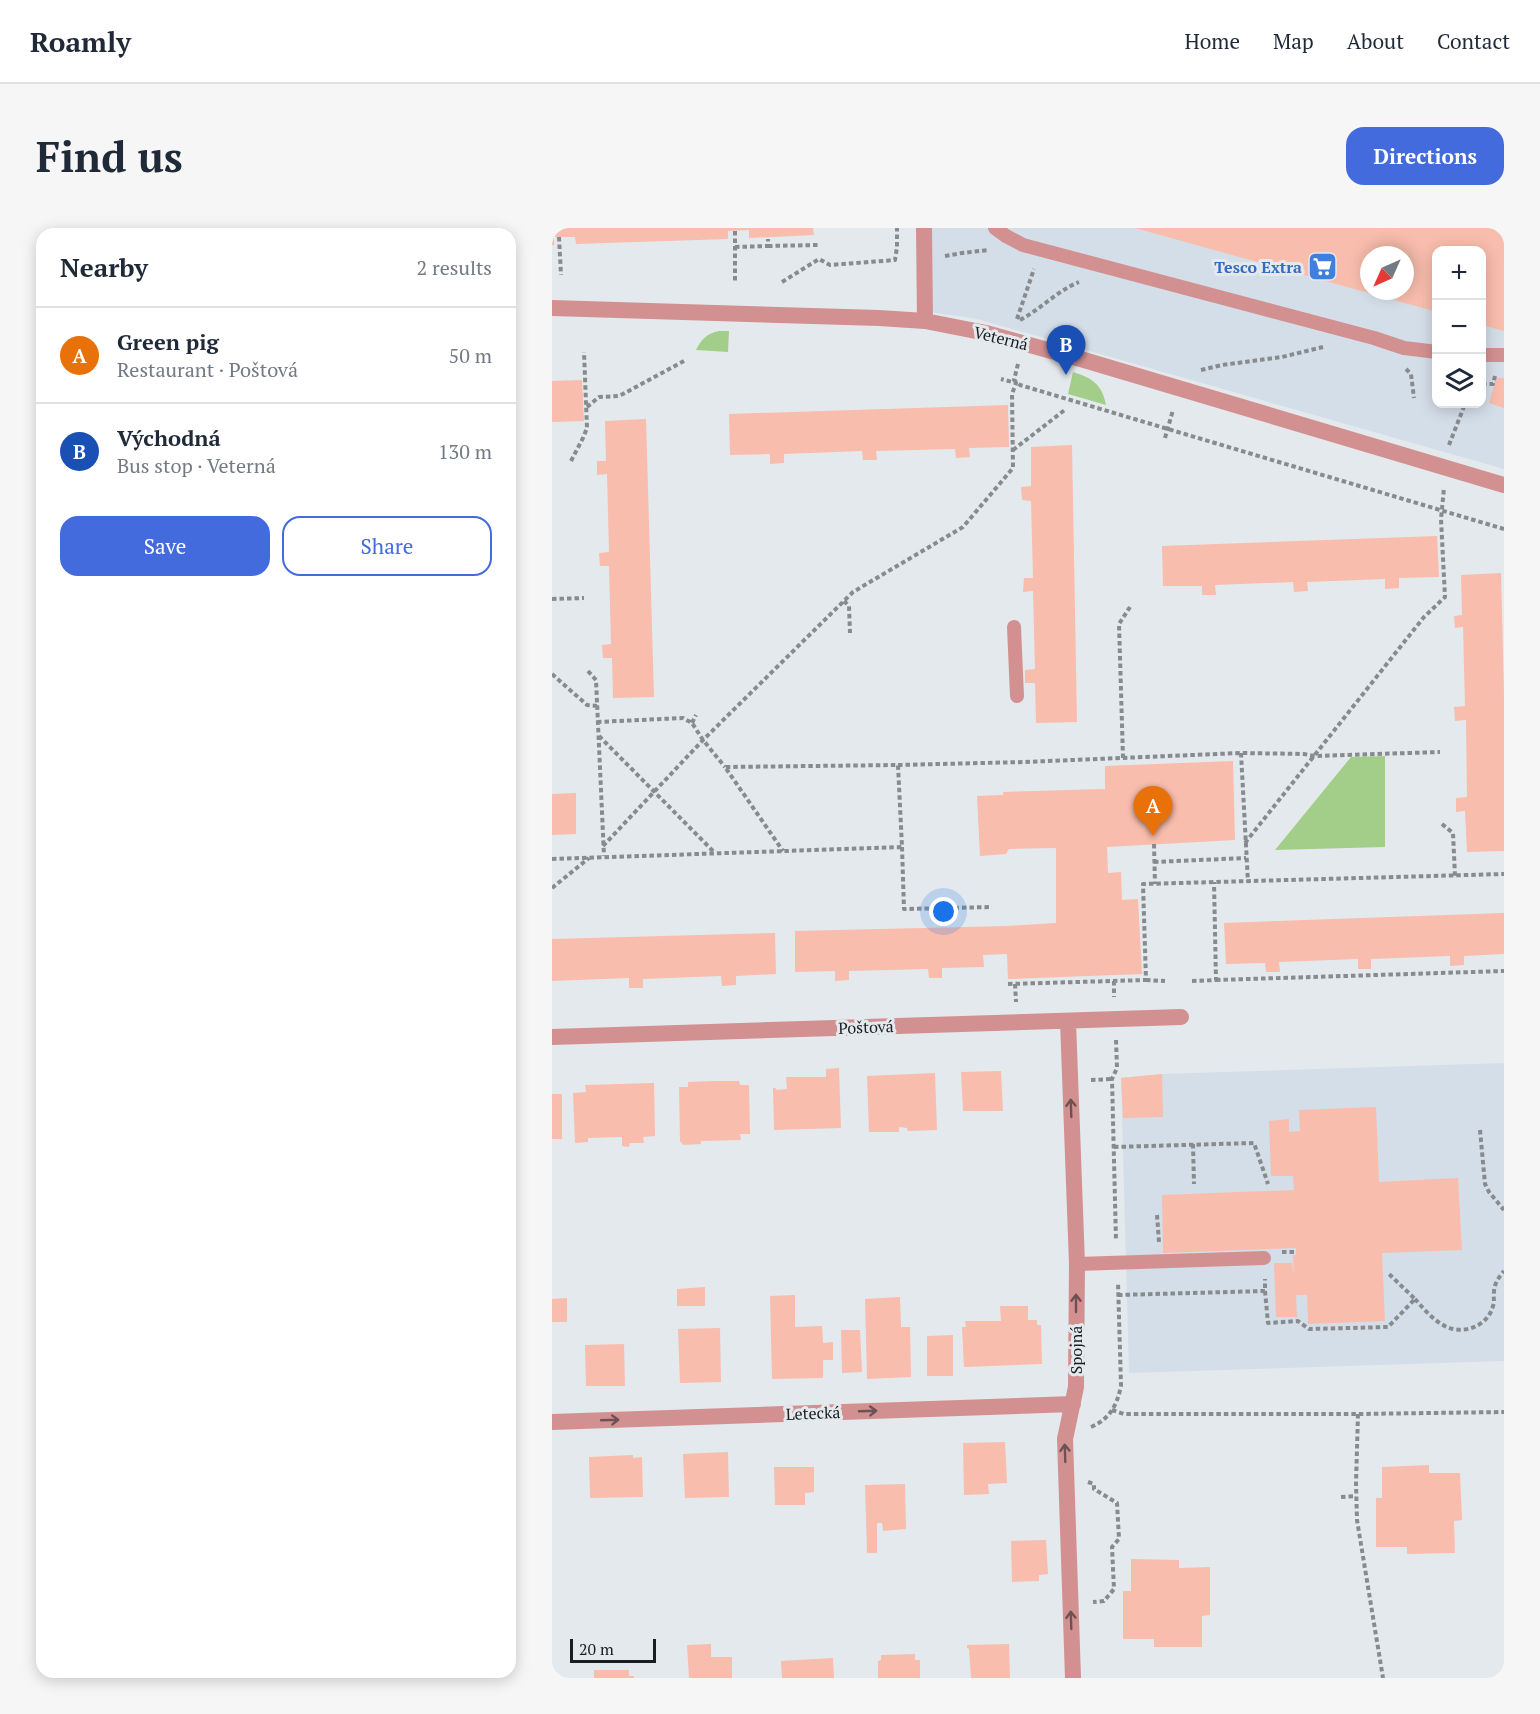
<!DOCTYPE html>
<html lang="en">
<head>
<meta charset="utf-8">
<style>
  body { margin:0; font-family:"PT Serif",serif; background:#f6f6f7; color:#1f2937 }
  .controls { position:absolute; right:18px; top:18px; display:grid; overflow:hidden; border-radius:12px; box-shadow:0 3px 15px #0003 }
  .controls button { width:54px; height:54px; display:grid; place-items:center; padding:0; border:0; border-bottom:2px solid #e0e1e3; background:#fff; color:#1f2937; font:30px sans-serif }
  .compass { position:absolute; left:808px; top:18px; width:54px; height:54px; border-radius:50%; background:#fff; box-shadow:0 3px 15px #0003; rotate:225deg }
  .scale { position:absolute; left:18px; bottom:15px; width:86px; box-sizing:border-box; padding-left:6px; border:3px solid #1b1d1e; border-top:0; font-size:16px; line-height:21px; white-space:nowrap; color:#1b1d1e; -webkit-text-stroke:4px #e4e9ed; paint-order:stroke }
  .you { position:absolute; left:392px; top:684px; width:21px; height:21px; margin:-15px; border:4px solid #fff; border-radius:50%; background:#1a73e8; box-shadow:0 0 0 9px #1a73e833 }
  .badge { display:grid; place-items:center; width:39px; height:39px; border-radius:50%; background:#436bdd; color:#fff; font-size:20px; font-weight:700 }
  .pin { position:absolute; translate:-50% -50px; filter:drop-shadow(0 2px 3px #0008) }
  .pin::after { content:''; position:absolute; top:32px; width:21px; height:18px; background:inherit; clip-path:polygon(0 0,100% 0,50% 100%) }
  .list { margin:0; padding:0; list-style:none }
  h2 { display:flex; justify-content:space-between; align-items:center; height:78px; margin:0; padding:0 24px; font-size:26px }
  h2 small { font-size:20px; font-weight:400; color:#747a83 }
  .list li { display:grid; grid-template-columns:39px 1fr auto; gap:18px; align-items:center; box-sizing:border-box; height:96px; padding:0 24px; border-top:2px solid #e0e1e3 }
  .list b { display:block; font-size:22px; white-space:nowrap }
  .list p { margin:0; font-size:20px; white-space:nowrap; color:#747a83 }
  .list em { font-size:20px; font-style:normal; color:#747a83 }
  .actions { display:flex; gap:12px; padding:18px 24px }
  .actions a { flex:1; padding:14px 0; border:2px solid #436bdd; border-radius:18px; text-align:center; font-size:21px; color:#436bdd }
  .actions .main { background:#436bdd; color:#fff }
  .icon { flex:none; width:33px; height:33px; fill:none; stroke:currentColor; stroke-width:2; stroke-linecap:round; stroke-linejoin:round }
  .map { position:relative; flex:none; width:952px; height:1450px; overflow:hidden; border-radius:18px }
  header { display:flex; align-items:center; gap:36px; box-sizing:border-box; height:84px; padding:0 30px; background:#fff; border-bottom:2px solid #e0e1e3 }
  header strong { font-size:28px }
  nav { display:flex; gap:33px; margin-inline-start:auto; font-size:21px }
  .intro { display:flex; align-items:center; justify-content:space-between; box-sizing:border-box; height:144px; padding:0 36px }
  h1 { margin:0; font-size:42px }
  .button { padding:15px 27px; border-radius:18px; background:#436bdd; color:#fff; font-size:21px; font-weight:700 }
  main { display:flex; gap:36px; padding:0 36px }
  aside { flex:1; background:#fff; border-radius:18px; box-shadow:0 3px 15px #0003 }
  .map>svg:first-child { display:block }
  .built { fill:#d4dee9; fill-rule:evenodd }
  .green { fill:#a2ce8a }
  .building { fill:#f8bdac; fill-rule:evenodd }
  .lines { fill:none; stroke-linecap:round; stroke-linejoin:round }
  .path { stroke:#878b8d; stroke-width:4; stroke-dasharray:4.5 3; stroke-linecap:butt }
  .service { stroke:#d39091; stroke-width:14 }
  .minor { stroke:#d39091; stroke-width:16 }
  .oneway { stroke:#6e5152 }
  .labels { text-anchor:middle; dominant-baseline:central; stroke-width:6; stroke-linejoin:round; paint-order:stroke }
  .shop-label { font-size:16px; font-weight:bold; fill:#366cbe; stroke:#e4e9ed; text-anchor:end }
  .street-label { font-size:16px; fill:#1b1d1e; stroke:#e4e9ed }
</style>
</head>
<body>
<header>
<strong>Roamly</strong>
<nav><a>Home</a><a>Map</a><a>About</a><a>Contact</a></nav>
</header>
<div class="intro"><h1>Find us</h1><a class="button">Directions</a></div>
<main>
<aside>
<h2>Nearby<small>2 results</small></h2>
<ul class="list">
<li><span class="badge" style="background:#e8710a">A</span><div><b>Green pig</b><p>Restaurant · Poštová</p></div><em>50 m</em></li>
<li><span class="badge" style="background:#1a4fb4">B</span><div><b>Východná</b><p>Bus stop · Veterná</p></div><em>130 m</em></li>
</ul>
<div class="actions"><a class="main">Save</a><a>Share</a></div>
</aside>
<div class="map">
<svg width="952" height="1450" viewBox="0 0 952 1450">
  <rect width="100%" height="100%" fill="#e4e9ed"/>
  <path class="built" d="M368,0H952V241L425,91L370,83ZM885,22H930V176H885ZM817,27H853V63H817Z
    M952,835V1133L577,1145L569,850L610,846Z"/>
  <path class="green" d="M167,103H177L176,124L144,122C149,112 155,105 167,103Z
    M521,144C540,150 550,156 554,177L516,166Z
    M833,528V619L723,622L799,529Z"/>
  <path class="building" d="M0,0H261L262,7L197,10V2L176,3V11L24,16L23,9H2V17H0Z
    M583,0H952V103L930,97V22H885V84ZM817,27H853V63H817Z
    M944,150H952V180L937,175Z
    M30,152L32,193L0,194V153Z
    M456,177L457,219L417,220L418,229L404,230L403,221L324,223L325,232H311L310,223L232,226V235L218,236V226L178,227L177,186Z
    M94,191L102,469L61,470L60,430H51L50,417L59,416L57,338H48L47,325L57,324L55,246L45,247V233H54L53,193Z
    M520,217L525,494L484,495L483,455H473V442L483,441L481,363L471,364L472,350H481L479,273L470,272L469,259L479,258V219Z
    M885,308L887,349L847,350V360L833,361V351L755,354L756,363L742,364L741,354L663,357L664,367H650V358H611L610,318Z
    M949,345L952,466V623L915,624L913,583L904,584V570L915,569L914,492L903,493L902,479L913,478L911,399L903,400L902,388L910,387L909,347Z
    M681,533L683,612L555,619L556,645L569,644L570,672L586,671L590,746L456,751L455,726L431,727L432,739L390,740V750H377L376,741L297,743V752L283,753V743L243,744V703L455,698L504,695V620L457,621L454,626L428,628L425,568L451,567V564L553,561V538Z
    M24,565V606L0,607V566Z
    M952,685V726L912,728V737L898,738V728L819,731V741H806V731L727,734L728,744H714L713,735L674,736L672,695Z
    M223,705L224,746L184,748V757L170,758L169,748L91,751V760H77V750L0,753V711Z
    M287,840L289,900L222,902L221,860H223L225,862L235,861L234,849H274V841Z
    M449,843L451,883H411L409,844Z
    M383,845L385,902L356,903L355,900L347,899V904H317L315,848Z
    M610,846L611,889L571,890L569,850Z
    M161,853H187L188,857H197L198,906H188L189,912L149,913V916L131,917L128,913L127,859H136V854Z
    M102,855L103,908L91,909L92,915H78L77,919L70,918V909L36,910V914L23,915L21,865L34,864L33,857Z
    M0,866H10V911H0Z
    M824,879L827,954L906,950L910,1022L830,1025L833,1093L756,1096L755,1067H744L745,1089H724L722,1035H740L742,1048L741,1027H744V1020L611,1025L610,967L742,962L741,948H719L717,893L737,891V904L748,903L747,882Z
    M153,1059V1078H125V1061Z
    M243,1067V1099L270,1098L271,1115L281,1114V1132H271V1150L220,1151L218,1068Z
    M348,1069L349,1099H358L359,1149L315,1151L313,1071Z
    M15,1070V1094H0V1071Z
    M448,1078H476V1092H485V1097H489L490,1136L412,1139L410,1099H414L413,1093H449Z
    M168,1100L169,1154L128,1155L126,1101Z
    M289,1102H308L310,1144L290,1145Z
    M401,1107V1148H375V1108Z
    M72,1116L73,1158H34L33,1117Z
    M453,1214L455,1255L436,1256L437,1266L412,1267L411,1215Z
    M176,1224L177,1269L133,1270L131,1226Z
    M81,1227V1230L90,1229L91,1269L38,1270L37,1229Z
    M877,1237V1245H908L910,1292L902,1293L903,1325L855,1326V1319H824V1270H830V1239Z
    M222,1239H262V1264L253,1265V1277H223Z
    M353,1256L354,1301L331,1303L330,1295H325V1325H315L313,1257Z
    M494,1312L496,1346L487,1347V1353L460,1354L459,1313Z
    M579,1331L627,1332V1340L658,1339V1387L650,1388V1419H602V1411H571V1363H579Z
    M159,1416V1429H180V1450H137L135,1417Z
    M457,1416L458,1450H419L417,1421L415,1420V1417Z
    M363,1426V1432H368V1450H326V1433L329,1432V1427Z
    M281,1430L282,1450H230L229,1433Z
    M42,1442H77V1448H82V1450H42Z"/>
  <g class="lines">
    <path class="path" d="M183,3V53
      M7,9L9,47
      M216,18L266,17
      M183,19L216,18V11
      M393,28L410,25L436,22
      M230,54L267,31L278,37L343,32L345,19V0
      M465,91L482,41
      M468,92C489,81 505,63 527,54
      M466,136L462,152L468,157L952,301
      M854,141L859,146L862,170
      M649,142L670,137L730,129L771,119
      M930,156H941L943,148
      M35,179L47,169L66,168L71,166L132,133
      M613,210L621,182
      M897,217L913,176
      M461,222L514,181
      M19,233L31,210L35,200L32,124
      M0,371L32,370
      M292,373L297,378L298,405
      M36,443L44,452L52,628
      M0,446L35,477L45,478
      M45,494L131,490L140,495L151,512L173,539
      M140,495L144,487
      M47,508L162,624
      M689,525L696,654
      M571,530L567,396L578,379
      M346,537L473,534L689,525L752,526L762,528L888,524
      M890,596L901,605L903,648
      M693,615L872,389L893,369L889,291L892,260
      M602,616L603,656
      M51,618L151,512L301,364L411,299L461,240L460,166L464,155L449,151
      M350,619L352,681L440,679
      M0,631L350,619L346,537L173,539L231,623
      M602,634L694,630
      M0,660L37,630
      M594,752L613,753
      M664,752L952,743
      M562,753V769
      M640,753L664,752L662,654
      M456,756L594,752L591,656L952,646
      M463,756L464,774
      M564,812L565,840L560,851L564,1013
      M539,852L560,851
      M928,902L933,956L937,964L952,982
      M641,916L642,956
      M562,919L702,915L716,956
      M605,987L607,1014
      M730,1024H744
      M713,1063L716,1095L746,1093L757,1101L836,1099L863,1071L836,1045
      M566,1067L713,1063V1051
      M863,1071C871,1080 880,1091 891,1097C909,1108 936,1099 941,1078C943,1073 941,1069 942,1064C942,1056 947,1049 952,1043
      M560,1182L572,1186H806L952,1184
      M806,1186L804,1255L805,1292L831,1450
      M539,1199C558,1191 565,1177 569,1158L566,1054
      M536,1254L542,1256V1261L565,1275L567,1311L560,1319L562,1361L552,1373L541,1374
      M789,1269L804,1268"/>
    <path class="service" d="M443,0L454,8L471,17L822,110L852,120L885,124
      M930,127H952
      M462,399L465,468
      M525,1036L712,1030"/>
    <path class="minor" d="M372,0L373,93
      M0,80L327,90L373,93L434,105L532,132L952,257
      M516,793L525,1036L524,1159L513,1211L521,1450
      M0,809L629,789
      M0,1194L521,1176"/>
  </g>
  <defs><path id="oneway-shaft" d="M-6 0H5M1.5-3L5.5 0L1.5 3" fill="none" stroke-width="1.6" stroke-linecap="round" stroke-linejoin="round" transform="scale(1.5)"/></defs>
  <g class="oneway">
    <use href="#oneway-shaft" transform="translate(519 880) rotate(-92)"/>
    <use href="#oneway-shaft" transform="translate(524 1075) rotate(-90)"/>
    <use href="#oneway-shaft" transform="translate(316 1183) rotate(-2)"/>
    <use href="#oneway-shaft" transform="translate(58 1192) rotate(-2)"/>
    <use href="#oneway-shaft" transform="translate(513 1225) rotate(-92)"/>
    <use href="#oneway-shaft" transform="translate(519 1392) rotate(-92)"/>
  </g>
  <defs>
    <symbol id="supermarket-square" viewBox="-11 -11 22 22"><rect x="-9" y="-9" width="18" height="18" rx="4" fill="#3f7fe0" stroke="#e4e9ed"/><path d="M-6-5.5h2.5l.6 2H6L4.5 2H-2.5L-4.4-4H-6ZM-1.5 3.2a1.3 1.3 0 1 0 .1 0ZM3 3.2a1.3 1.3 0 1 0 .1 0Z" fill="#fff"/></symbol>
  </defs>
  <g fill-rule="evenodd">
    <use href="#supermarket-square" x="754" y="22" width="33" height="33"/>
  </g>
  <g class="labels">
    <g class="shop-label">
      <text x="750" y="39">Tesco Extra</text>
    </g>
    <g class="street-label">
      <text transform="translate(449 110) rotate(14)">Veterná</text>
      <text transform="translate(314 799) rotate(-2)">Poštová</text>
      <text transform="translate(524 1122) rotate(-90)">Spojná</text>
      <text transform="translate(261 1185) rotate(-2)">Letecká</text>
    </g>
  </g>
</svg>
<div class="controls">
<button>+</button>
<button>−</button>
<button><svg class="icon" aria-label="layers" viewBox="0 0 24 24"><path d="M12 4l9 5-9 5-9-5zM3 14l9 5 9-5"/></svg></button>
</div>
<svg class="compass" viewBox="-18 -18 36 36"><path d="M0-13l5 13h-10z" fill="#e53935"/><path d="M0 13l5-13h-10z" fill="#747a83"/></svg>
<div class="scale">20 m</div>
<div class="you"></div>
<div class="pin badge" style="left:601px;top:608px;background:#e8710a">A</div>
<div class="pin badge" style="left:514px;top:147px;background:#1a4fb4">B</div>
</div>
</main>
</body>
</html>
